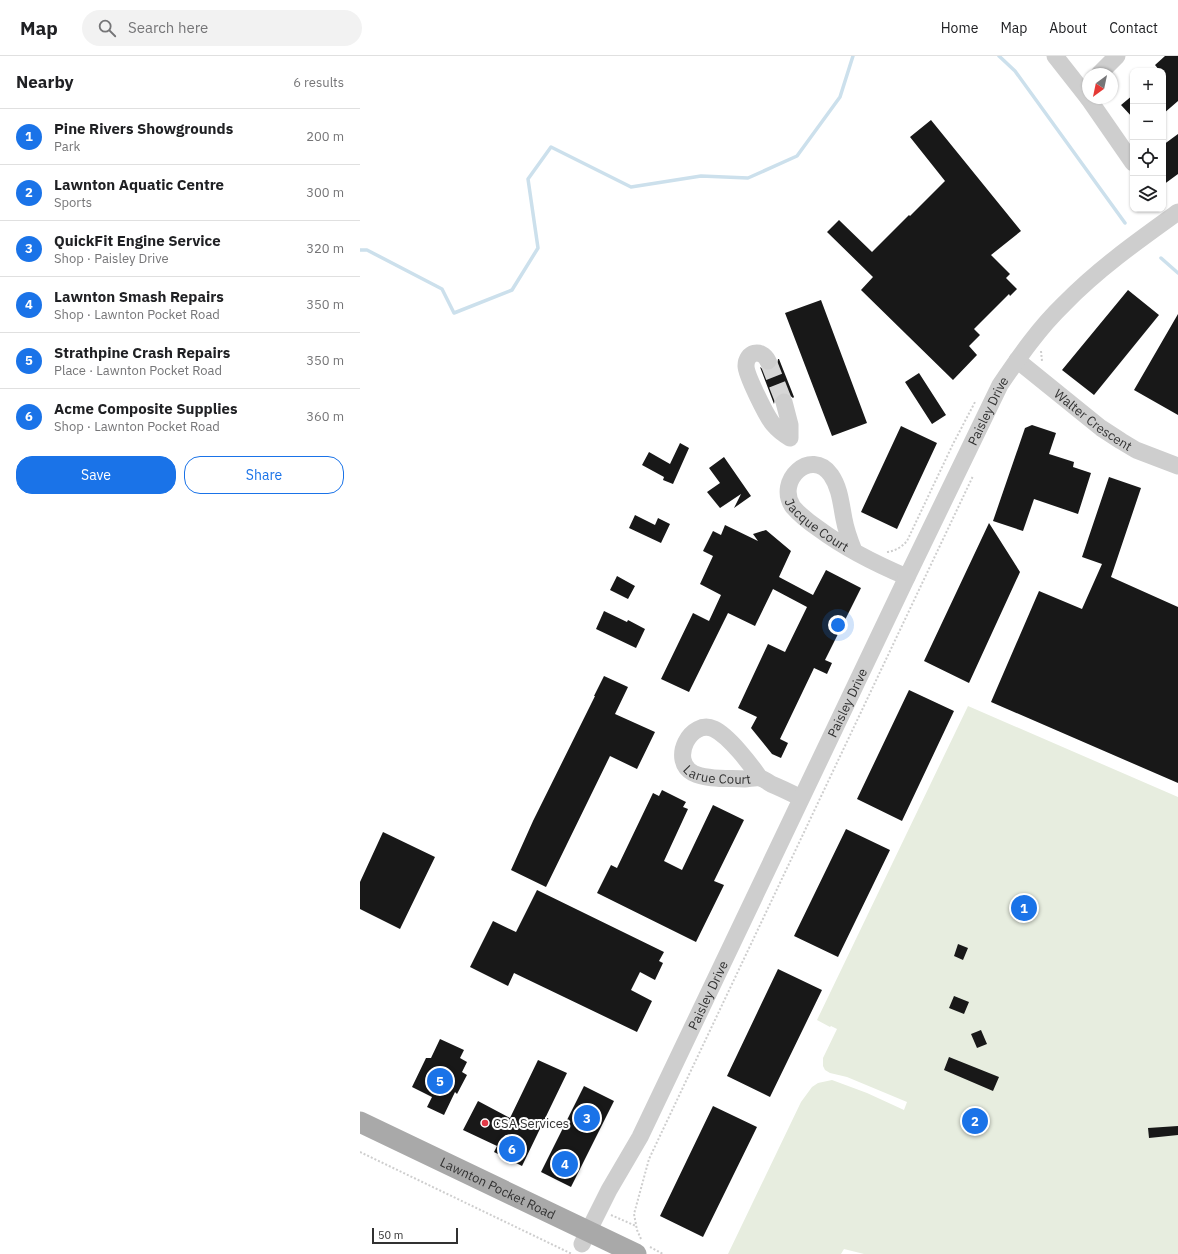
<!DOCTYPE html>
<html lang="en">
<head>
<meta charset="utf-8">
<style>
  body { margin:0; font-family:"IBM Plex Sans",sans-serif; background:#f2f2f2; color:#202124 }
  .controls { position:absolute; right:12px; top:12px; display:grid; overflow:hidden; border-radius:8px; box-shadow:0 1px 3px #0004 }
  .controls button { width:36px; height:36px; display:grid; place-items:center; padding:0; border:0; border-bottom:1px solid #e0e0e0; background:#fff; color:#202124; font:20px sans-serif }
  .compass { position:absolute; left:722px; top:12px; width:36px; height:36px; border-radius:50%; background:#fff; box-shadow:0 1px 3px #0004; rotate:213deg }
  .scale { position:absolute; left:12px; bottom:10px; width:86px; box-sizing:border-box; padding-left:4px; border:2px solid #313131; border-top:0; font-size:11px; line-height:14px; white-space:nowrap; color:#313131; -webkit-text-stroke:3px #fff; paint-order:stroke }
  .you { position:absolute; left:478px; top:569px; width:14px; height:14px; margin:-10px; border:3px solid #fff; border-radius:50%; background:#1a73e8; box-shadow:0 0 0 6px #1a73e833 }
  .badge { display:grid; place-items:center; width:26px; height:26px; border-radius:50%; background:#1a73e8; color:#fff; font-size:13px; font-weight:700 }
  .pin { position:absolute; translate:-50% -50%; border:2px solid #fff; box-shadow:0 1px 4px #0006 }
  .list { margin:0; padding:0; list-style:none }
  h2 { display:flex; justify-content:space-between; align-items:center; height:52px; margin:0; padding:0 16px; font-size:17px }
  h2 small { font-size:13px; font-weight:400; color:#757577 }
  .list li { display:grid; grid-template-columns:26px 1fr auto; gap:12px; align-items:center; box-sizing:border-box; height:56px; padding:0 16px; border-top:1px solid #e0e0e0 }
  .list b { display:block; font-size:15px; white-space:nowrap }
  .list p { margin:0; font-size:13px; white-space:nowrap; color:#757577 }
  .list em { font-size:13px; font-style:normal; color:#757577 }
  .actions { display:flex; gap:8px; padding:12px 16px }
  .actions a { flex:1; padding:9px 0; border:1px solid #1a73e8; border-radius:16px; text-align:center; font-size:14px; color:#1a73e8 }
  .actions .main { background:#1a73e8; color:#fff }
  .icon { flex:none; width:22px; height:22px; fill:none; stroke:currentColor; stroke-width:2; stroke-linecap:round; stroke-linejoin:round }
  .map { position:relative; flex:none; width:818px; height:1198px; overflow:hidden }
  header { display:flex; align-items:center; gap:24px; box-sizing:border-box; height:56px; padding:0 20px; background:#fff; border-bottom:1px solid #e0e0e0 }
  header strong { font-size:19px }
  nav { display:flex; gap:22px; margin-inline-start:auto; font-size:14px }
  .search { width:280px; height:36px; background:#f2f2f2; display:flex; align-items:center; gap:10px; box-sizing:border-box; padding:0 14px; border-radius:22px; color:#757577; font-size:15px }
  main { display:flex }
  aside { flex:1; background:#fff }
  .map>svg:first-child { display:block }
  .green { fill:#e7eddf }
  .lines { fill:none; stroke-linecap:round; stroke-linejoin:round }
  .stream { stroke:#cce0ec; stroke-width:3.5 }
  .building { fill:#181818 }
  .minor-tunnel { stroke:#d6d6d6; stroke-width:17; stroke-dasharray:17 8; stroke-linecap:butt }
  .path { stroke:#cecece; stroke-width:2; stroke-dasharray:2 2; stroke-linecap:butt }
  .minor { stroke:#cecece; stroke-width:17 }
  .major { stroke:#a9a9a9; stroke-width:21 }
  .poi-dot { fill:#e13947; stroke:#fff; stroke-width:1.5 }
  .labels { text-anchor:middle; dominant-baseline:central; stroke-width:4; stroke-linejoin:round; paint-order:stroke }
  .street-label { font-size:13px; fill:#313131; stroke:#fff }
  .poi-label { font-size:13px; fill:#313131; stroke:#fff; text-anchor:start }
</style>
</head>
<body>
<header>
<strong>Map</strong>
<div class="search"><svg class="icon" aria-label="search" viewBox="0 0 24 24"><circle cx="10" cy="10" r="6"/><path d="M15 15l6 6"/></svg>Search here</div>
<nav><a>Home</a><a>Map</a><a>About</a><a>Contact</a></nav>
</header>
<main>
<aside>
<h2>Nearby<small>6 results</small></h2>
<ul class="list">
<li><span class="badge">1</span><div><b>Pine Rivers Showgrounds</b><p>Park</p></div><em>200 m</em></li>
<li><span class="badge">2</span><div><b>Lawnton Aquatic Centre</b><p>Sports</p></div><em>300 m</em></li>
<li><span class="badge">3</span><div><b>QuickFit Engine Service</b><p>Shop · Paisley Drive</p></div><em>320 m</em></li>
<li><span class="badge">4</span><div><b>Lawnton Smash Repairs</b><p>Shop · Lawnton Pocket Road</p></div><em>350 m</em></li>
<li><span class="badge">5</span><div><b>Strathpine Crash Repairs</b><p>Place · Lawnton Pocket Road</p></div><em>350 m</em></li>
<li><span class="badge">6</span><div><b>Acme Composite Supplies</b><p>Shop · Lawnton Pocket Road</p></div><em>360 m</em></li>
</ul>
<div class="actions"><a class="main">Save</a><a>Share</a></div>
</aside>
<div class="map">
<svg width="818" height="1198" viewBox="0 0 818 1198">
  <rect width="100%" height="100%" fill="#fff"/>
  <path class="green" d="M608,650L818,741V1198H504L484,1193L481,1198H368L441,1046L452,1031L458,1027L472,1024L507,1037L544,1054L547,1046L487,1021L470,1017L465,1014L463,1010V1002L477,973L471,970L470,971L457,964Z"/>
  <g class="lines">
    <path class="stream" d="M639,0L655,15L765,167
      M0,194H7L82,233L94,257L152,234L178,192L168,123L191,91L271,131L341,120L388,122L437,100L480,41L493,0
      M801,202L818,217"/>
  </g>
  <path class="building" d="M805,0H818V45L803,58V15H800L795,9Z
    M773,39V62L761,49Z
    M571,64L661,175L631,199L650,218L646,222L657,233L650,240L649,238L614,273L620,279L609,290L617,299L593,324L501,234L513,221L467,176L479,164L512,196L549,159L550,160L585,125L550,81Z
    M818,78V118L803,129V89Z
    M768,234L799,259L734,339L702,314Z
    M461,244L507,367L472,380L425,257Z
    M818,258V359L774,334Z
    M418,303H419L434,341L433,342L427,337L421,336L417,339L415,343L414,348L400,311L404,314L409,315L414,313L417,309Z
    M559,317L586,359L572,368L545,326Z
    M672,369L696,377L689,398L714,406L713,411L731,417L718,458L674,443L663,475L633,465L665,372Z
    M541,370L577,387L537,473L501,456Z
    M320,387L329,392L313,428L303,424L304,421L282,409L289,396L310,408Z
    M364,401L391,440L374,452L381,438L360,452L347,436L360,427L349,412Z
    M749,421L781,432L751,521L818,551V727L631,646L679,535L722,553L742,508L722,501Z
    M275,459L295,469L298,462L310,468L301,487L269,472Z
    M629,467L660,516L609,627L564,605Z
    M365,469L398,485L393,478L406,474L431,495L419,521L453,539L466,514L501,532L465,604L472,607L467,618L454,612L420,683L428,687L421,702L412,698L391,672L397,661L378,652L408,588L425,596L447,551L413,533L395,570L368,557L329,636L301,623L333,557L349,565L361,539L340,528L353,500L343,495L353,475L361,479Z
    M257,520L275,530L268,543L250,534Z
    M244,555L267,566L268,564L285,573L276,592L236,573Z
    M244,620L268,631L255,658L295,676L277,713L250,700L186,831L151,814L173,765L235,640H234Z
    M549,634L594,655L542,765L497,743Z
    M302,734L326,746L323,751L328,753L304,805L322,814L353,749L384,764L354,825L364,829L336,886L237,837L251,809L257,812L293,737L299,740Z
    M486,773L530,794L478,901L434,880Z
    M23,776L75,801L40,873L0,853V826Z
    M177,834L304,896L299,905L303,907L295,924L280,916L271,934L292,945L277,976L154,917L148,930L110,911L133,865L156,876Z
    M598,888L608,892L603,904L594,900Z
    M418,913L462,934L410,1041L367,1020Z
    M594,940L609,946L604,958L589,952Z
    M621,974L627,988L617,992L611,978Z
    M80,983L104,994L100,1002L107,1006L102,1016L107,1019L97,1038L95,1036L84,1059L67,1051L72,1041L52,1031L66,1002H71Z
    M589,1001L639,1021L633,1035L584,1014Z
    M178,1004L207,1017L162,1110L134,1096L137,1090L103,1074L118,1045L150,1062Z
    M224,1030L254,1045L211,1131L181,1116Z
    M353,1050L397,1071L343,1181L300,1160Z
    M818,1070V1079L789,1082L788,1072Z"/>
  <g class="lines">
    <path class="minor-tunnel" d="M408,305L424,346"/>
    <path class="path" d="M681,295L682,305
      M527,496C535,495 542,491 547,485L593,388L615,346
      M0,1096L212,1198
      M251,1159L276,1170
      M281,1183L277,1174L274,1158L289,1103L613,420
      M290,1191L303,1198"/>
    <g class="minor">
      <path d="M695,0L728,42"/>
      <path d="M739,18L757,0"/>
      <path d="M728,42L773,107"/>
      <path id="s1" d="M657,304L741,372L761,385L776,394L818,410"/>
      <path d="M408,305C401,292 386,296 386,310C386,319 407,361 413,368C418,374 423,378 430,382V369L424,346"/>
      <path id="s2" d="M494,495C490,485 486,474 484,463C481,448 480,432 471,419C451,391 415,425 433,451C440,459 450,467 459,473C486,493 516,508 547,521"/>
      <path id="s3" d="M400,722C391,709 369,680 354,673C331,662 309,704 333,717C347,724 369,722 385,723C389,723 395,721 400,722C404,723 408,726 411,728C421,732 431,737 441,742"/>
      <path id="s4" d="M222,1188L249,1134L280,1081L547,521L640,329C659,301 679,272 704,248C738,213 779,184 818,156"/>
    </g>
    <path class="major" id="s5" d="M0,1066L276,1198"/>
  </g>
  <circle class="poi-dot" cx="125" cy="1067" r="4"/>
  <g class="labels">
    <g class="street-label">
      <text stroke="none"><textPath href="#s4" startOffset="927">Paisley Drive</textPath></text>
      <text stroke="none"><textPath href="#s1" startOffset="97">Walter Crescent</textPath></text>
      <text stroke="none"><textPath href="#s2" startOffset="188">Jacque Court</textPath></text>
      <text stroke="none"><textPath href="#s4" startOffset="603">Paisley Drive</textPath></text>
      <text stroke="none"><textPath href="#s3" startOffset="162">Larue Court</textPath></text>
      <text stroke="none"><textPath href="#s4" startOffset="279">Paisley Drive</textPath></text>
      <text stroke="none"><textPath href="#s5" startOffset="153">Lawnton Pocket Road</textPath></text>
    </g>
    <g class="poi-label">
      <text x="133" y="1067">CSA Services</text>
    </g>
  </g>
</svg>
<div class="controls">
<button>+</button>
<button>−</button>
<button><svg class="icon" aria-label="locate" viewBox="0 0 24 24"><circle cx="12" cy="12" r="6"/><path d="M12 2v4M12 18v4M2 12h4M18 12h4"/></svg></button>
<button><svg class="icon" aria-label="layers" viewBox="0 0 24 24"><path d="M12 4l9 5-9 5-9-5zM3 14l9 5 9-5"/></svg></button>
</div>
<svg class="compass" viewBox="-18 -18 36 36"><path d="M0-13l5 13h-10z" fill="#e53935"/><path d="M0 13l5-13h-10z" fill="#757577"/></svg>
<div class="scale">50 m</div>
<div class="you"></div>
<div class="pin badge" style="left:664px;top:852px">1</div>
<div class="pin badge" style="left:615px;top:1065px">2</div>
<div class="pin badge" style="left:227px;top:1062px">3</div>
<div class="pin badge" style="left:205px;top:1108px">4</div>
<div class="pin badge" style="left:80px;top:1025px">5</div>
<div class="pin badge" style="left:152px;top:1093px">6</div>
</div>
</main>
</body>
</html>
